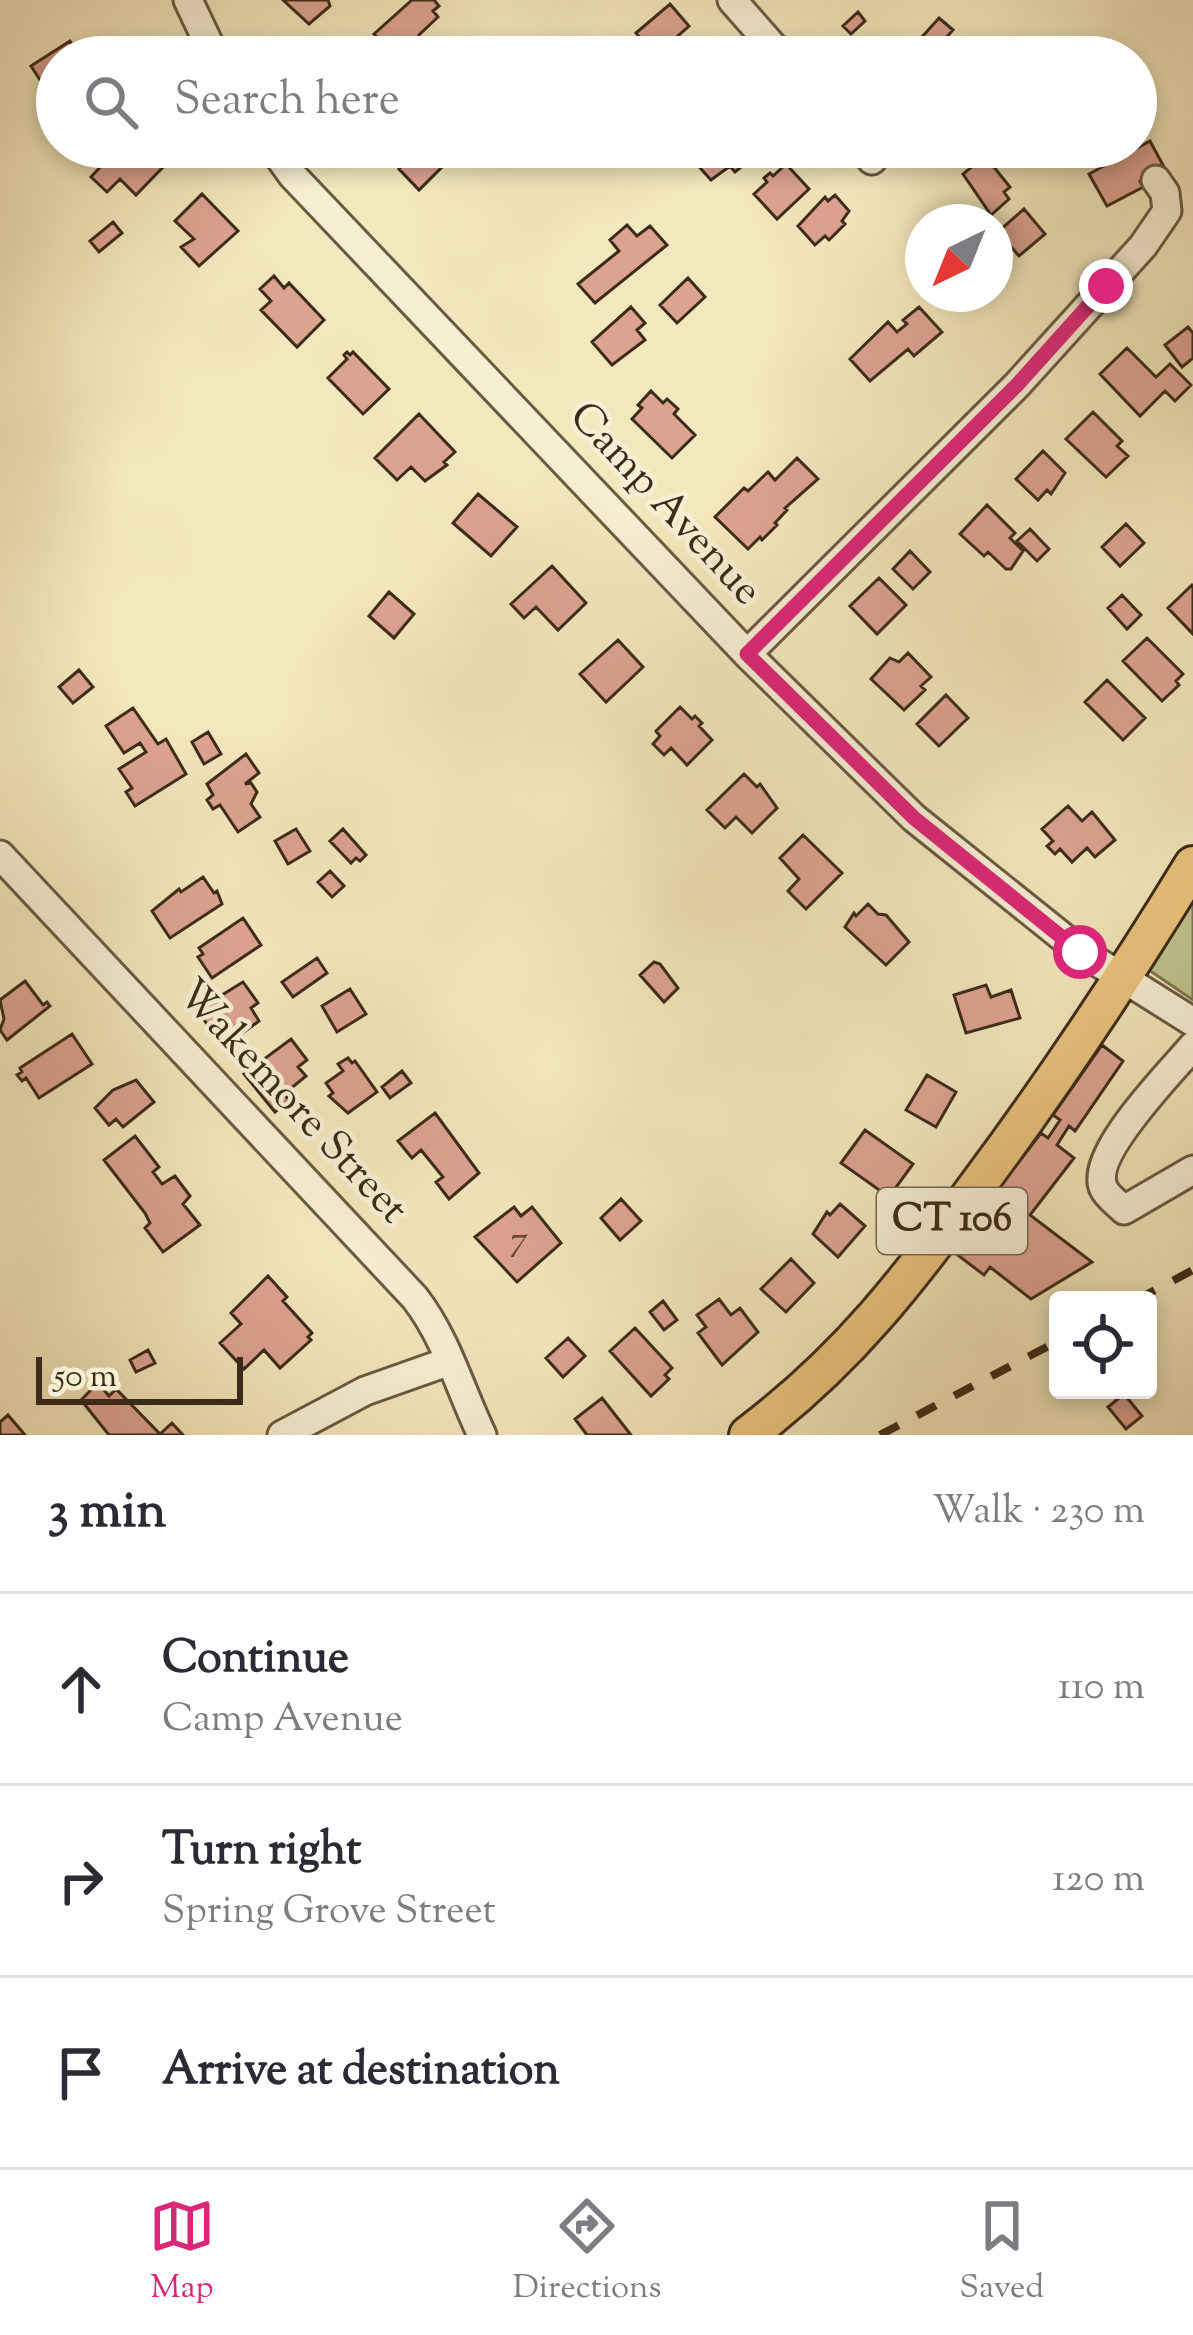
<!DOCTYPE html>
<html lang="en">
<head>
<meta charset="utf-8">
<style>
  body { margin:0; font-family:"Sorts Mill Goudy",serif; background:#f7f7f7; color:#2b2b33 }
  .controls { position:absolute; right:36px; bottom:36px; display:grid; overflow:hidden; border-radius:12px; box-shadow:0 6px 18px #0003 }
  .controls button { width:108px; height:108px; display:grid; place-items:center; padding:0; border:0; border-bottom:3px solid #e1e1e2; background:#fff; color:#2b2b33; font:60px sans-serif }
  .compass { position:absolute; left:905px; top:204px; width:108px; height:108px; border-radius:50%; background:#fff; box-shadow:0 6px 18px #0003; rotate:223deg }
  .scale { position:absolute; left:36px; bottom:30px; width:207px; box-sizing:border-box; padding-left:12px; border:6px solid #3c2b17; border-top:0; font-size:33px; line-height:42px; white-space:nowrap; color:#3c2b17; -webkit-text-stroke:9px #f7efd4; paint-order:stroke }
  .stop { position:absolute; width:36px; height:36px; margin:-27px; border:9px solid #db2777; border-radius:50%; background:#fff }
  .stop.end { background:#db2777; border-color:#fff; box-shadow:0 3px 12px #0008 }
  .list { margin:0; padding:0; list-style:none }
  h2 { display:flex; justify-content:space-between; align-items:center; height:156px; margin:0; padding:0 48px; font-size:51px }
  h2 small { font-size:39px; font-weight:400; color:#7c7c81 }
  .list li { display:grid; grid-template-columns:78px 1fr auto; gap:36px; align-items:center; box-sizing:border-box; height:192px; padding:0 48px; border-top:3px solid #e1e1e2 }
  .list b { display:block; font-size:45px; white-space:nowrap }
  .list p { margin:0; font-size:39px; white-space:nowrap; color:#7c7c81 }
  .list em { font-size:39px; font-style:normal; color:#7c7c81 }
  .icon { flex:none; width:66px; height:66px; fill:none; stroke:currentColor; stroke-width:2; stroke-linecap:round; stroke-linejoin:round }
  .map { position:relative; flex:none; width:1193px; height:1435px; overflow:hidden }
  .search { position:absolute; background:#fff; box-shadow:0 6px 18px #0003; left:36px; right:36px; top:36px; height:132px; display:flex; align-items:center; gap:30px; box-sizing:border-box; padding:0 42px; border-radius:66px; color:#7c7c81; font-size:45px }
  .sheet { height:732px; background:#fff }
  nav { display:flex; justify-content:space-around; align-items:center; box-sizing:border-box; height:168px; border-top:3px solid #e1e1e2; background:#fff; font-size:33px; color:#7c7c81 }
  nav a { display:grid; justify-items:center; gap:6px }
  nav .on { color:#db2777 }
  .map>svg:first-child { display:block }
  .green { fill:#bfc48e; stroke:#7e7852; stroke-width:3 }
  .building { fill:#dda391; stroke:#3c2b17; stroke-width:3 }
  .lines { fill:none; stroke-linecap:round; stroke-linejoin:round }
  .minor-casing { stroke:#6a5a40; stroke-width:33 }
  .major-casing { stroke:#3c2b17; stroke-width:42 }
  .minor { stroke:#f7efd4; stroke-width:27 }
  .major { stroke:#eac47e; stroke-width:36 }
  .rail { stroke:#3c2b17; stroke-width:8; stroke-dasharray:21 21; stroke-linecap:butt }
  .route { stroke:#db2777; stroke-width:15 }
  .labels { text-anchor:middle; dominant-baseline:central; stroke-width:9; stroke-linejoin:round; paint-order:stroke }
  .number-label { font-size:36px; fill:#644936 }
  .shield { fill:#f7efd4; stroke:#746650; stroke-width:3 }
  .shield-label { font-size:39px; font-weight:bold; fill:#3c2b17 }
  .street-label { font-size:42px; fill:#3c2b17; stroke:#f7efd4 }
</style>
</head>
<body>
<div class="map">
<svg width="1193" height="1435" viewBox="0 0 1193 1435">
  <rect width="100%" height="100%" fill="#f3e7bd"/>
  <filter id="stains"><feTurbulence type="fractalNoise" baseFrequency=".00167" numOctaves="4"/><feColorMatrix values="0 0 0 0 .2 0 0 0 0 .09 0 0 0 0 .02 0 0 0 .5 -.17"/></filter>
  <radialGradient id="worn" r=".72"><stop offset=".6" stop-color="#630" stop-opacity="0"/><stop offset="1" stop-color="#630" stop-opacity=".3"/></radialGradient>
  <path class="green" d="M1193,897V1000L1146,968Z"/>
  <path class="building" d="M283,0H328L330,6L309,24Z
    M412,0H434L439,6L433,11L438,17L419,35L437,57H395L374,34Z
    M670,4L689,26L654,57H649L640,47L645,43L636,33Z
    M858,12L865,21L851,34L843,26Z
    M939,18L953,30L943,41L963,57H897L908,46L914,52L913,47Z
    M70,41L80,57H57V106L31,66Z
    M1150,141L1164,167L1140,181L1143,187L1107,206L1089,174Z
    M94,147H148L166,164L136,195L120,179L107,192L91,177L104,163L91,150Z
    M423,147L459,150L419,190L399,169Z
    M706,147H747L749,149L734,162L740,168L735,172L730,166L711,180L692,159Z
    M985,156L1010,187L1004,192L1009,199L991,215L963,174Z
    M786,164L809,189L777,219L754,194L767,182L764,178L770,173L773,176Z
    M202,194L238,231L199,266L181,247L194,239L175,221Z
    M835,195L849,211L842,221L845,224L829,240L825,236L815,245L798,226L825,197L828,201Z
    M1024,209L1045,234L1019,256L998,232Z
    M113,222L122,233L99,252L90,241Z
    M627,225L637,236L650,226L667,245L595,303L578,284L619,251L610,240Z
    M274,276L284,288L289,283L324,320L297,347L261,310L271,301L260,289Z
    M688,278L705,297L677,323L660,305Z
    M631,307L645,323L637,330L645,340L612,365L592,342Z
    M919,307L942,332L914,356L908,349L870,381L850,359L888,322L897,332L907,324L903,320Z
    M1188,327L1193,333V358L1182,367L1165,345Z
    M1127,348L1156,377L1170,364L1191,385L1175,401L1165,391L1140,416L1100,374Z
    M347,352L350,355L353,352L389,389L363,414L328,378L347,359L344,355Z
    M651,391L663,403L667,399L678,409L674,414L695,435L672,458L632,419L642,408L638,405Z
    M1093,412L1122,441L1117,446L1128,456L1106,477L1066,439Z
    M419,414L455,452L444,462L447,465L425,481L411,467L397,480L375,458Z
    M1043,451L1065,473L1051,494L1047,490L1038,500L1016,479Z
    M797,458L818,479L785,508L787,510L775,523L777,525L762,540L760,537L748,549L715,517L744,488L748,491L768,472L775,480Z
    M478,494L517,527L491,556L453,523Z
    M987,505L1015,533L1010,538L1023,551L1011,569H1006L988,552L984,556L960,534Z
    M1126,524L1144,543L1120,566L1102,547Z
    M1030,529L1049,549L1037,561L1017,541Z
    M910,551L930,572L913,589L893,569Z
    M552,566L586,603L558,630L536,607L524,618L511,604Z
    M879,578L906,605L877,634L850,606Z
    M1192,585L1193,586V634L1168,608Z
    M389,592L414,614L394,638L369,616Z
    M1122,595L1141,615L1127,629L1108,608Z
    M1147,638L1183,674L1176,681L1179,685L1162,701L1123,661Z
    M618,640L643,667L606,702L580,674Z
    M908,653L931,677L921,686L925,690L904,710L871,679L890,658L899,662Z
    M79,670L93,687L73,703L59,687Z
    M1107,680L1145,718L1123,740L1085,702Z
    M946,695L968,718L939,746L917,724Z
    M680,707L692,719L695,716L702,723L699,726L712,740L687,765L671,748L664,755L653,744L660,736L656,731Z
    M133,708L158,744L166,739L186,774L135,806L126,792L132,788L119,769L146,752L140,743L124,753L106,726Z
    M208,732L221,754L204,764L192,742Z
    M246,754L259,773L245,784L251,783L257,792L251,804L260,817L238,832L220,805L213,809L207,800L213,795L207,784Z
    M744,774L757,787L760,784L777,808L752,833L736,817L725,828L707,810Z
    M1068,806L1082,821L1092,812L1115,840L1095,857L1087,848L1072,862L1060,849L1055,854L1047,846L1053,841L1042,829Z
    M296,829L310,851L288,864L275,841Z
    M343,829L366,855L360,861L356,858L351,863L330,841Z
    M803,835L842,873L806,909L788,891L799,879L780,858Z
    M330,871L344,886L332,897L318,882Z
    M203,877L214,893L217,891L222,904L170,938L152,911L179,889L181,892Z
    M868,904L878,914L886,915L909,942L886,965L845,927L854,913L856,916Z
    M243,918L261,945L212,978L198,957L203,954L199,948Z
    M317,958L327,973L293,997L282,982Z
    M654,962L660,964L678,988L664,1002L640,975Z
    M25,981L43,1005L47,1002L50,1006L7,1040L0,1030L4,1019L0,1000Z
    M243,982L258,1003L251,1008L259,1021L232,1041L221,1027L213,1033L203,1018L211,1012L206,1005Z
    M986,985L991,997L1011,990L1020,1018L966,1033L954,995Z
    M350,989L366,1014L337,1032L322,1006Z
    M72,1034L92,1064L39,1098L26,1078L22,1081L17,1075L22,1072L20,1068Z
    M291,1039L307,1060L298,1067L306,1076L284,1094L289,1100L275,1112L244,1074Z
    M1102,1045L1123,1061L1075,1131L1069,1126L1057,1145L1074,1158L1030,1215L1092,1262L1031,1299L990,1267L984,1275L951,1250L1041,1133L1048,1138L1060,1120L1053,1115Z
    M348,1058L352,1063L355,1061L377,1092L348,1113L329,1096L333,1093L326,1083L343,1071L338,1064Z
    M402,1071L411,1083L390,1098L382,1087Z
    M927,1075L956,1092L936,1127L906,1110Z
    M136,1080L154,1102L123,1127L116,1119L109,1125L95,1108L113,1090Z
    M435,1113L479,1173L449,1199L436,1182L443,1177L421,1150L412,1158L398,1141Z
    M865,1130L913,1164L889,1197L841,1163Z
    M135,1136L159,1167L153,1172L162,1184L175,1176L190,1196L183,1204L200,1225L163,1252L145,1228L150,1223L145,1213L104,1160Z
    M621,1199L641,1221L620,1240L601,1218Z
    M840,1204L865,1226L838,1257L813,1234L827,1212L830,1215Z
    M514,1207L521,1216L532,1207L561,1243L517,1282L475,1237Z
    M791,1259L814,1283L786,1312L761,1289Z
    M268,1276L287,1297L283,1301L312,1333L308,1337L311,1340L280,1368L264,1350L244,1369L220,1343L241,1324L231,1313Z
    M719,1299L731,1315L740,1308L758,1332L722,1365L698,1333L706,1327L697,1315Z
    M663,1301L677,1320L664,1330L650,1312Z
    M635,1328L672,1368L665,1375L669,1379L651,1396L610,1351Z
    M568,1338L585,1356L563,1377L546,1358Z
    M148,1350L155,1363L136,1372L130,1360Z
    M98,1383L109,1396L116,1389L160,1434L172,1423L183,1435H109L81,1400Z
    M1124,1394L1142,1416L1126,1429L1108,1407Z
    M602,1398L631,1435H587L575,1419Z
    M8,1415L25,1435H0V1422Z"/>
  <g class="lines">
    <defs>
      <path id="minor" d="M188,0L215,57
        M732,0L782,57
        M272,147L293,176L747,654L914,818L1080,951L1193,1022
        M861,147L872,160
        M747,654L1017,385L1143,246L1167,211L1165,193L1156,180
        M0,855L415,1298C446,1338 460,1389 482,1435
        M1193,1046C1171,1072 1087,1156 1104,1189C1107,1196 1118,1204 1124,1210L1193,1170
        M282,1435L365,1391L447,1362"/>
      <path id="major" d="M748,1435C851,1357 908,1280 983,1178C1058,1077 1127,973 1193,865"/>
    </defs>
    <use href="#minor" class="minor-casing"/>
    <use href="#major" class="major-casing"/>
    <use href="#minor" class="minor"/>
    <use href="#major" class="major"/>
    <path class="rail" d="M1136,1300L1193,1270
      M880,1435L1058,1341"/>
  </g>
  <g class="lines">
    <path class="route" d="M1080,952L914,818L747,654L1017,385L1106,286"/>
  </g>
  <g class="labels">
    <g class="number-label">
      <text x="519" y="1241">7</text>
    </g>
    <rect class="shield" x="877" y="1188" width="150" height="66" rx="9"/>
    <g class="shield-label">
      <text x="952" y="1221">CT 106</text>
    </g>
    <g class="street-label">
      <text transform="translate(664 505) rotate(47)">Camp Avenue</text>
      <text transform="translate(291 1103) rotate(47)">Wakemore Street</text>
    </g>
  </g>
  <rect width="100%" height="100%" filter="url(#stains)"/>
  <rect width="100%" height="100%" fill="url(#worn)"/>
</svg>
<div class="controls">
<button><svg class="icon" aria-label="locate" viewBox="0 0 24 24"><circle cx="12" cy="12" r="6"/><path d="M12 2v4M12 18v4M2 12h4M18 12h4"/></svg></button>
</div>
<svg class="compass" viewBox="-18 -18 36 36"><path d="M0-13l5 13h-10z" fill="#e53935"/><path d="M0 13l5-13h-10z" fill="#7c7c81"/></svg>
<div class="scale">50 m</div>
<div class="stop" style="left:1080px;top:952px"></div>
<div class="stop end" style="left:1106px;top:286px"></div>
<div class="search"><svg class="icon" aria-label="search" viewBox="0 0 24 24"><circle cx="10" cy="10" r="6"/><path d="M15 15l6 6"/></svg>Search here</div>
</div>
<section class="sheet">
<h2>3 min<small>Walk · 230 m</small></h2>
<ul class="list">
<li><svg class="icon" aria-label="ahead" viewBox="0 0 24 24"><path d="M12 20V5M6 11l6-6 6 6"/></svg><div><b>Continue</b><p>Camp Avenue</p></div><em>110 m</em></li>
<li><svg class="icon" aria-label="right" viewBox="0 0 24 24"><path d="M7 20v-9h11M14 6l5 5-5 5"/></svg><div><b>Turn right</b><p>Spring Grove Street</p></div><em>120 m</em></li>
<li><svg class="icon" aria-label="arrive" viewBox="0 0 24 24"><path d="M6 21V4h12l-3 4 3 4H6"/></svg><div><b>Arrive at destination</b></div></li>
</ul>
</section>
<nav>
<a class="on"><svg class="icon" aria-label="map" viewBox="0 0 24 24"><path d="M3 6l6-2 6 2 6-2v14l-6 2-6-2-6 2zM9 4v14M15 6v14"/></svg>Map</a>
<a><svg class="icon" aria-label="directions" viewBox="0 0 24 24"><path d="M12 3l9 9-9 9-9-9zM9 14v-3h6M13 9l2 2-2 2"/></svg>Directions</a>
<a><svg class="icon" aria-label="saved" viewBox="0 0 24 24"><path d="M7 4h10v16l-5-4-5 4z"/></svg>Saved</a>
</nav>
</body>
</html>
